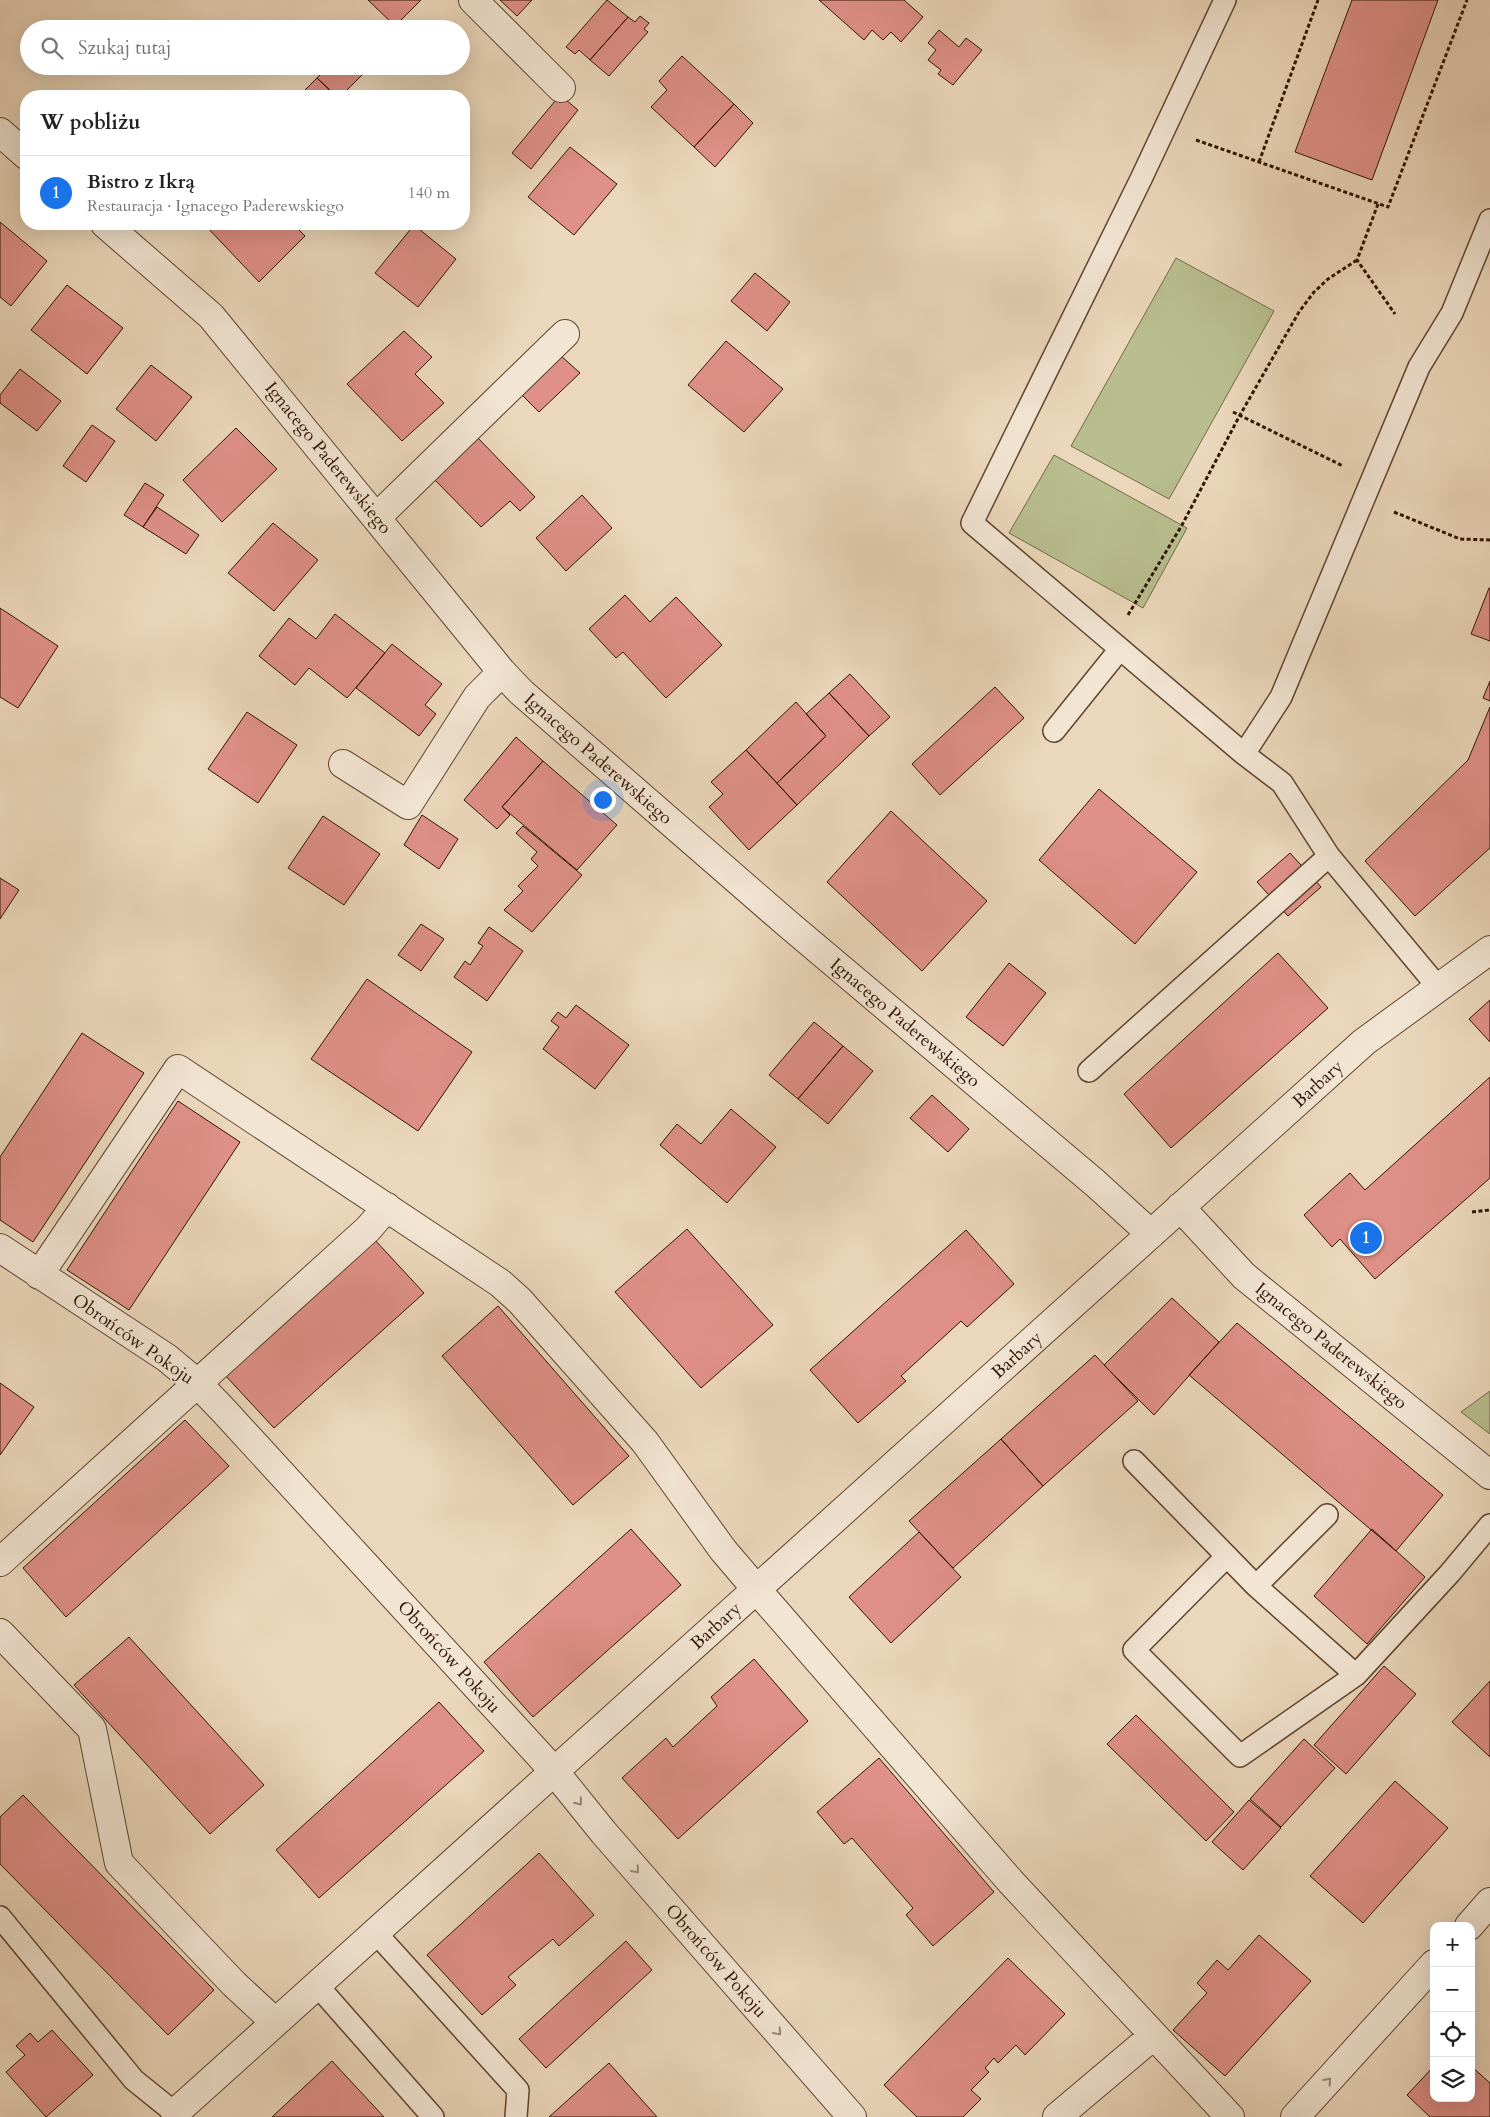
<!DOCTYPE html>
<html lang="pl">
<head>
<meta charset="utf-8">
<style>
  body { margin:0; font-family:Cardo,serif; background:#f2f2f2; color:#222 }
  .controls { position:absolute; right:15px; bottom:15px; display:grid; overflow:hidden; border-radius:10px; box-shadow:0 5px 20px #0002 }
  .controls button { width:45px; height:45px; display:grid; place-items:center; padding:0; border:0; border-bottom:1px solid #e0e0e0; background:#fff; color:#222; font:25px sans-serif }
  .you { position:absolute; left:602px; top:799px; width:18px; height:18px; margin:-12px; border:4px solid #fff; border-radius:50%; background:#1a73e8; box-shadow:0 0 0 8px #1a73e833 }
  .badge { display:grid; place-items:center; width:32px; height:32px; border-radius:50%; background:#1a73e8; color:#fff; font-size:16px; font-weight:700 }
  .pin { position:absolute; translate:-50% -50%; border:2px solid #fff; box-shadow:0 1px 5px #0006 }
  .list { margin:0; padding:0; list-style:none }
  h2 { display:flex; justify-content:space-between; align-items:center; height:65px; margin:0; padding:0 20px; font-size:21px }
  h2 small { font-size:16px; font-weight:400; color:#767676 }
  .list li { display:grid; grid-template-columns:32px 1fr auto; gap:15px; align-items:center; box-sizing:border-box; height:75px; padding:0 20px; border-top:1px solid #e0e0e0 }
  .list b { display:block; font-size:19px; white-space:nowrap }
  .list p { margin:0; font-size:16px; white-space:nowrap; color:#767676 }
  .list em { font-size:16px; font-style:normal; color:#767676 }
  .icon { flex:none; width:28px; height:28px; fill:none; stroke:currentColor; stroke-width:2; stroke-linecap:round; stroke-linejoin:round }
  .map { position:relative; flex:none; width:1490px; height:2117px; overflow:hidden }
  .search { position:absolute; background:#fff; box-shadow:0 5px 20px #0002; left:20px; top:20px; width:450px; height:55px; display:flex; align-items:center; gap:12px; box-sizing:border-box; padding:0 18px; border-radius:28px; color:#767676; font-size:19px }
  .panel { position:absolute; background:#fff; box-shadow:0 5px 20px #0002; left:20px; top:90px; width:450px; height:140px; border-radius:20px }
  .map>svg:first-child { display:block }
  .green { fill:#b8be8f; stroke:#746a48 }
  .building { fill:#df9088; stroke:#301502 }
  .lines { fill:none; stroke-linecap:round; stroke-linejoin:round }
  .service-casing { stroke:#5f4630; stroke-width:24 }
  .minor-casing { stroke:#5f4630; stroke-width:30 }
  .path { stroke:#301502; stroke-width:3; stroke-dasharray:4 2.5; stroke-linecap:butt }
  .service { stroke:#f2e5d3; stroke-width:21 }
  .minor { stroke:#f2e5d3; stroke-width:28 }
  .oneway { stroke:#9b8775 }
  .labels { text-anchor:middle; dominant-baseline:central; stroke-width:4; stroke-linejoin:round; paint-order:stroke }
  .street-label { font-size:18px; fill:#301502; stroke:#f2e5d3 }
</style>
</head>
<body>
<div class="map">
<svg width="1490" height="2117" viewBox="0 0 1490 2117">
  <rect width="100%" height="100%" fill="#ebd7bb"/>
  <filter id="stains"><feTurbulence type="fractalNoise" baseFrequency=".004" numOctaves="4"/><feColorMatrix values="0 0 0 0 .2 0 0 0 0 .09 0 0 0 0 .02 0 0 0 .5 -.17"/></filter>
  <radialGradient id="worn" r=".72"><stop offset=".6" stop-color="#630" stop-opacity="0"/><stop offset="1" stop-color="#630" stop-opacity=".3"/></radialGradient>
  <path class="green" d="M1176,258L1274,311L1169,499L1071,446Z
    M1054,455L1187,528L1143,608L1009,533Z
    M1490,1391V1434L1461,1412Z"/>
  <path class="building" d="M368,0H421L395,26Z
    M500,0H532L517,16Z
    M607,0L628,17L590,60L579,50L575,54L566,47Z
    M819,0H904L923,17L901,42L891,32L883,40L872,30L864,40Z
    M1352,0H1438L1372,180L1295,152Z
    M640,16L649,23L644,29L648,32L609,76L590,60L628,17L635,22Z
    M939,30L959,47L966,38L982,50L953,85L938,74L941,70L928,60L936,50L928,43Z
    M682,56L734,104L694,147L651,107L667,90L659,81Z
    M328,66H358L364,73L341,96H336L317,78Z
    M317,78L336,96H299Z
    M560,95L578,110L531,169L512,153Z
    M734,104L753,123L715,167L694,147Z
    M570,147L617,184L574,235L528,197Z
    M0,222L47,261L11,306L0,297Z
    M204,224H293L305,236L259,282Z
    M414,225L456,259L418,307L375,273Z
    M755,273L790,302L767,331L731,301Z
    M67,285L123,328L87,374L31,330Z
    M404,331L432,357L415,374L444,403L402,441L347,384Z
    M726,341L783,389L744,432L688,385Z
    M560,355L580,373L539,412L519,392Z
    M151,365L192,397L156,441L116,409Z
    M20,369L61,401L37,431L0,403V395Z
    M92,425L115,441L86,482L63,466Z
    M236,428L277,469L222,522L183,480Z
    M478,438L535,497L520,511L510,501L481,527L434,479Z
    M145,483L164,495L143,527L124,515Z
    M582,495L612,528L566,571L536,538Z
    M157,507L199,535L186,554L143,527Z
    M273,523L318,560L274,611L228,573Z
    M1489,588H1490V641L1471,634Z
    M625,595L650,622L676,597L722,645L666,698L623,652L616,658L589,629Z
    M0,608L58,646L18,708L0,697Z
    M335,614L385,653L347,698L309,668L295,685L259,656L289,618L316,639Z
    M392,644L442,684L425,705L436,714L419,736L356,688Z
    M850,674L890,717L869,736L829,693Z
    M1490,681V701L1483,698Z
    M995,687L1024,718L940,795L912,764Z
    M829,693L869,736L797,805L777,783L826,736L806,714Z
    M796,702L826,736L777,783L746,750Z
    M1490,707V848L1415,916L1365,861L1468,760Z
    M247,712L297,745L258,803L208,769Z
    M516,737L543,761L502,807L510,815L497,829L464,800Z
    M746,750L797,805L749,850L709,807L723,794L711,782Z
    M543,761L617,825L577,870L502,807Z
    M1099,789L1197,872L1135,944L1039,860Z
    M891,811L987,901L922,971L827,882Z
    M422,815L458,839L439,869L404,845Z
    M323,816L380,854L344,905L288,868Z
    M523,826L582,875L532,932L504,910L523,891L518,886L538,866L531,859L537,852L516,833Z
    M1290,853L1321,887L1288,916L1257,882Z
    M0,878L19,890L0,919Z
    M421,924L444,939L421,971L398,955Z
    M489,927L523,951L487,1001L454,977L465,961L470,965L483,946L478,943Z
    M1278,953L1328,1008L1171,1148L1124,1094Z
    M1009,963L1046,993L1003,1046L966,1017Z
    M367,979L472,1052L418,1131L311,1059Z
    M1490,1000V1042L1469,1019Z
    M576,1005L629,1045L595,1089L543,1049L559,1027L551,1021L558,1012L566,1018Z
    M814,1022L843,1046L798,1099L769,1075Z
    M82,1033L144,1073L33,1242L0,1220V1157Z
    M843,1046L873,1071L828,1124L798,1099Z
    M1490,1077V1178L1375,1279L1340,1239L1332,1247L1304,1215L1350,1173L1365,1190Z
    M932,1095L969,1129L948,1152L910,1118Z
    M178,1101L240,1142L129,1310L67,1270Z
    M731,1109L776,1147L727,1203L660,1145L677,1124L701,1144Z
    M687,1229L773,1325L701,1388L615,1292Z
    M966,1230L1014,1284L967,1327L961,1321L901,1376L906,1381L858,1423L810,1370Z
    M374,1239L424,1293L274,1428L224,1374Z
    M1172,1298L1219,1342L1154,1415L1104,1365Z
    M498,1306L629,1456L573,1505L442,1356Z
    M1237,1323L1443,1495L1396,1551L1189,1375Z
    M1095,1355L1138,1401L1043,1486L1001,1439Z
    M0,1383L34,1407L0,1455Z
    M185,1420L229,1466L66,1617L23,1568Z
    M1001,1439L1043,1486L953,1568L909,1521Z
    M631,1529L681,1585L533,1717L484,1662Z
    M1372,1529L1425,1577L1367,1644L1314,1596Z
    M919,1532L961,1577L891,1643L849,1597Z
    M129,1637L264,1785L210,1834L74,1685Z
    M754,1659L808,1721L678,1839L622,1778L666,1738L673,1747L717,1706L711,1697Z
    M1384,1666L1416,1694L1346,1774L1314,1745Z
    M1490,1681V1757L1452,1722Z
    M439,1702L484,1751L319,1898L276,1850Z
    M1136,1715L1234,1812L1206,1841L1107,1744Z
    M1304,1739L1335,1768L1281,1827L1250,1799Z
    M879,1758L994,1892L933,1946L906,1915L913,1908L852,1838L844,1844L817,1812Z
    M1395,1781L1448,1828L1363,1923L1310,1876Z
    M23,1795L214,1990L168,2035L0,1864V1817Z
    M1249,1800L1281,1828L1243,1870L1212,1842Z
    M539,1853L594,1915L559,1946L553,1939L508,1977L516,1985L482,2015L427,1955Z
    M1259,1935L1311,1981L1225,2076L1173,2030L1207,1993L1197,1983L1217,1960L1228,1970Z
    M626,1941L652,1970L546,2068L519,2039Z
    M1008,1958L1065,2014L1025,2055L1016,2045L998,2063L994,2058L985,2068L989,2072L971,2090L981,2099L963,2117H917L884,2085Z
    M52,2030L93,2075L46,2117L6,2072L25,2055L16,2046L30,2033L38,2042Z
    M332,2061L384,2117H272Z
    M609,2063L657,2117H549Z
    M1434,2066V2098H1471V2066L1490,2083V2117H1430L1407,2095Z"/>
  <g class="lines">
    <defs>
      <path id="service" d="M1225,0L1141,179L972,523L1244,754L1282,783L1329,856L1438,987
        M1054,731L1120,649
        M1244,754L1281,697L1419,367L1452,313L1490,220
        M1089,1071L1329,856
        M1134,1461L1256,1586L1327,1515
        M1227,1556L1134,1650L1240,1756L1356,1675L1450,1573L1490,1525
        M1256,1586L1356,1675
        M0,1917L134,2080L175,2113
        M375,1932L518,2090L516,2117
        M316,1984L433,2117"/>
      <path id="minor" d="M473,0L561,88
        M0,132L26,155
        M105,224L211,316L502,672L521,692L789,925L1095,1183L1151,1234
        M376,518L565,334
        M343,764L408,805L477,697L502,672
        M1180,1207L1244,1276L1490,1475
        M0,1248L167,1358L198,1384L224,1411L554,1771L604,1833L852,2117
        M39,1275L178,1069L500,1283L520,1301L645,1442L723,1550L757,1590L1011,1882L1230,2117
        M0,1562L368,1229L387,1207
        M0,1633L92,1729L119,1863L234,1984L275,2022
        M1469,1926L1490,1902
        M175,2113L1364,1042L1490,950
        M1057,2117L1153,2036
        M1295,2117L1434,1964"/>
    </defs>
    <use href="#service" class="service-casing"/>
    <use href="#minor" class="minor-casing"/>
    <path class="path" d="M1196,140L1388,207L1467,0
      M1259,162L1318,0
      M1378,204L1357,260L1395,314
      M1233,412L1343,466
      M1394,512L1460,539L1490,540
      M1128,615L1182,525L1240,415L1299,312L1314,292L1328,279L1357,260
      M1472,1212L1490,1210"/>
    <use href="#service" class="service"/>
    <use href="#minor" class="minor"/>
  </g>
  <defs><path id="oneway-chevron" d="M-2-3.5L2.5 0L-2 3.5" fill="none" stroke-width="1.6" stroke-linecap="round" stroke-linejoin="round" transform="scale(1.25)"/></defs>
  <g class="oneway">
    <use href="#oneway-chevron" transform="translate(579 1802) rotate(51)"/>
    <use href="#oneway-chevron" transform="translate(636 1870) rotate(49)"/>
    <use href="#oneway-chevron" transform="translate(778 2032) rotate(49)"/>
    <use href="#oneway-chevron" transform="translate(1328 2081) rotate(-48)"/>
  </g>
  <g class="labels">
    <g class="street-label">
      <text transform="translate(328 458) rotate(51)">Ignacego Paderewskiego</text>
      <text transform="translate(598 759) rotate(41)">Ignacego Paderewskiego</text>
      <text transform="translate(905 1023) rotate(40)">Ignacego Paderewskiego</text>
      <text transform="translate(1318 1084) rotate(-42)">Barbary</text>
      <text transform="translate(133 1339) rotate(35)">Obrońców Pokoju</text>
      <text transform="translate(1331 1346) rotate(39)">Ignacego Paderewskiego</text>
      <text transform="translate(1017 1355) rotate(-42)">Barbary</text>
      <text transform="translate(716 1626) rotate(-42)">Barbary</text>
      <text transform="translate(449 1657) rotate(48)">Obrońców Pokoju</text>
      <text transform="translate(716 1961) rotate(49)">Obrońców Pokoju</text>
    </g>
  </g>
  <rect width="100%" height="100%" filter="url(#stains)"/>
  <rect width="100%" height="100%" fill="url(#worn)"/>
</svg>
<div class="controls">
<button>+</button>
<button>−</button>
<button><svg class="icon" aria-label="locate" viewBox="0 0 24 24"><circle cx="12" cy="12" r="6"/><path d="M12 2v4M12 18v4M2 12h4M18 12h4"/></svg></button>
<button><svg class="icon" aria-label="layers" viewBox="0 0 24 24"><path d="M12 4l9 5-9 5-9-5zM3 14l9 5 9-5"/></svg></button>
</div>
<div class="you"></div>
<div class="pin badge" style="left:1366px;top:1238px">1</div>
<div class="search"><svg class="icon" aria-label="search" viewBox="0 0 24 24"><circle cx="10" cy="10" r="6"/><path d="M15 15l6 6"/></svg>Szukaj tutaj</div>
<section class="panel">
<h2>W pobliżu<small></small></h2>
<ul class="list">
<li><span class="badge">1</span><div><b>Bistro z Ikrą</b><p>Restauracja · Ignacego Paderewskiego</p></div><em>140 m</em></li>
</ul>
</section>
</div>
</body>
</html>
